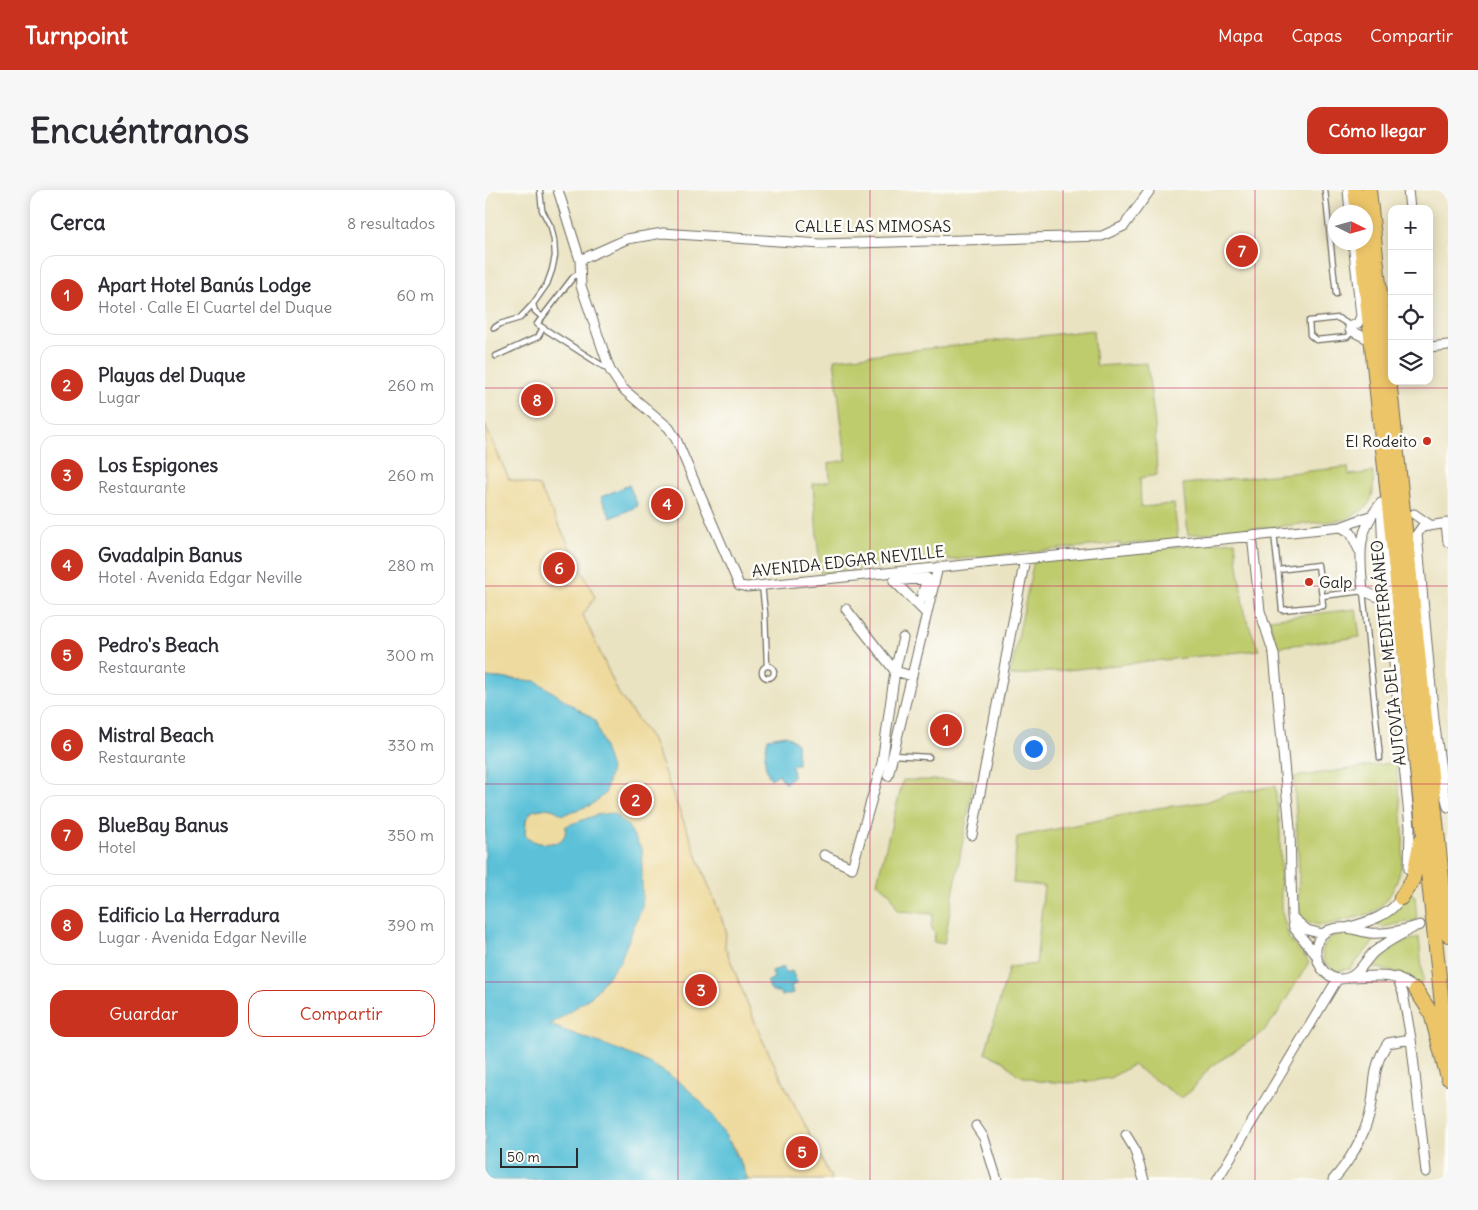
<!DOCTYPE html>
<html lang="es">
<head>
<meta charset="utf-8">
<style>
  body { margin:0; font-family:Delius,sans-serif; background:#f7f7f7; color:#2b2b33 }
  .controls { position:absolute; right:15px; top:15px; display:grid; overflow:hidden; border-radius:10px; box-shadow:0 2px 12px #0003 }
  .controls button { width:45px; height:45px; display:grid; place-items:center; padding:0; border:0; border-bottom:1px solid #e1e1e2; background:#fff; color:#2b2b33; font:25px sans-serif }
  .compass { position:absolute; left:843px; top:15px; width:45px; height:45px; border-radius:50%; background:#fff; box-shadow:0 2px 12px #0003; rotate:95deg }
  .scale { position:absolute; left:15px; bottom:12px; width:78px; box-sizing:border-box; padding-left:5px; border:2px solid #2b2b2b; border-top:0; font-size:14px; line-height:18px; white-space:nowrap; color:#2b2b2b; -webkit-text-stroke:4px #fdfcf7; paint-order:stroke }
  .you { position:absolute; left:548px; top:558px; width:18px; height:18px; margin:-12px; border:4px solid #fff; border-radius:50%; background:#1a73e8; box-shadow:0 0 0 8px #1a73e833 }
  .badge { display:grid; place-items:center; width:32px; height:32px; border-radius:50%; background:#c8321e; color:#fff; font-size:16px; font-weight:700 }
  .pin { position:absolute; translate:-50% -50%; border:2px solid #fff; box-shadow:0 1px 5px #0006 }
  .list { margin:0; padding:0; list-style:none }
  h2 { display:flex; justify-content:space-between; align-items:center; height:65px; margin:0; padding:0 20px; font-size:21px }
  h2 small { font-size:16px; font-weight:400; color:#7c7c81 }
  .list li { display:grid; grid-template-columns:32px 1fr auto; gap:15px; align-items:center; box-sizing:border-box; height:80px; margin:0 10px 10px; padding:0 10px; border:1px solid #e1e1e2; border-radius:15px }
  .list b { display:block; font-size:19px; white-space:nowrap }
  .list p { margin:0; font-size:16px; white-space:nowrap; color:#7c7c81 }
  .list em { font-size:16px; font-style:normal; color:#7c7c81 }
  .actions { display:flex; gap:10px; padding:15px 20px }
  .actions a { flex:1; padding:11px 0; border:1px solid #c8321e; border-radius:15px; text-align:center; font-size:18px; color:#c8321e }
  .actions .main { background:#c8321e; color:#fff }
  .icon { flex:none; width:28px; height:28px; fill:none; stroke:currentColor; stroke-width:2; stroke-linecap:round; stroke-linejoin:round }
  .map { position:relative; flex:none; width:963px; height:990px; overflow:hidden; border-radius:15px }
  header { display:flex; align-items:center; gap:30px; box-sizing:border-box; height:70px; padding:0 25px; background:#c8321e; color:#fff }
  header strong { font-size:24px }
  nav { display:flex; gap:28px; margin-inline-start:auto; font-size:18px }
  .intro { display:flex; align-items:center; justify-content:space-between; box-sizing:border-box; height:120px; padding:0 30px }
  h1 { margin:0; font-size:35px }
  .button { padding:12px 22px; border-radius:15px; background:#c8321e; color:#fff; font-size:18px; font-weight:700 }
  main { display:flex; gap:30px; padding:0 30px }
  aside { flex:1; background:#fff; border-radius:15px; box-shadow:0 2px 12px #0003 }
  .map>svg:first-child { display:block }
  .green { fill:#bfcc6d; stroke:#757c4c }
  .sand { fill:#eeda9e; stroke:#8c8264 }
  .water { fill:#5bc1d8; stroke:#437682 }
  .lines { fill:none; stroke-linecap:round; stroke-linejoin:round }
  .service-casing { stroke:#6e6b60; stroke-width:7 }
  .minor-casing { stroke:#6e6b60; stroke-width:11 }
  .trunk-casing { stroke:#6e6b60; stroke-width:16 }
  .service { stroke:#fff; stroke-width:4.5 }
  .minor { stroke:#fff; stroke-width:9 }
  .trunk { stroke:#ecc569; stroke-width:14 }
  .grid { fill:none; stroke:#c2185b; stroke-width:1; stroke-opacity:0.55 }
  .poi-dot { fill:#c8321e; stroke:#fdfcf7; stroke-width:2 }
  .labels { text-anchor:middle; dominant-baseline:central; stroke-width:5; stroke-linejoin:round; paint-order:stroke }
  .street-label { font-size:16px; fill:#2b2b2b; stroke:#fdfcf7 }
  .poi-label { font-size:16px; fill:#2b2b2b; stroke:#fdfcf7; text-anchor:end }
</style>
</head>
<body>
<header>
<strong>Turnpoint</strong>
<nav><a>Mapa</a><a>Capas</a><a>Compartir</a></nav>
</header>
<div class="intro"><h1>Encuéntranos</h1><a class="button">Cómo llegar</a></div>
<main>
<aside>
<h2>Cerca<small>8 resultados</small></h2>
<ul class="list">
<li><span class="badge">1</span><div><b>Apart Hotel Banús Lodge</b><p>Hotel · Calle El Cuartel del Duque</p></div><em>60 m</em></li>
<li><span class="badge">2</span><div><b>Playas del Duque</b><p>Lugar</p></div><em>260 m</em></li>
<li><span class="badge">3</span><div><b>Los Espigones</b><p>Restaurante</p></div><em>260 m</em></li>
<li><span class="badge">4</span><div><b>Gvadalpin Banus</b><p>Hotel · Avenida Edgar Neville</p></div><em>280 m</em></li>
<li><span class="badge">5</span><div><b>Pedro's Beach</b><p>Restaurante</p></div><em>300 m</em></li>
<li><span class="badge">6</span><div><b>Mistral Beach</b><p>Restaurante</p></div><em>330 m</em></li>
<li><span class="badge">7</span><div><b>BlueBay Banus</b><p>Hotel</p></div><em>350 m</em></li>
<li><span class="badge">8</span><div><b>Edificio La Herradura</b><p>Lugar · Avenida Edgar Neville</p></div><em>390 m</em></li>
</ul>
<div class="actions"><a class="main">Guardar</a><a>Compartir</a></div>
</aside>
<div class="map">
<svg width="963" height="990" viewBox="0 0 963 990">
  <rect width="100%" height="100%" fill="#fdfcf7"/>
  <filter id="ink" filterUnits="userSpaceOnUse"><feTurbulence type="fractalNoise" baseFrequency=".02" numOctaves="2"/><feDisplacementMap in="SourceGraphic" scale="10" xChannelSelector="R" yChannelSelector="G"/><feConvolveMatrix kernelMatrix="1 2 1 2 8 2 1 2 1" color-interpolation-filters="sRGB"/></filter>
  <filter id="wash" filterUnits="userSpaceOnUse"><feTurbulence type="fractalNoise" baseFrequency=".0096" numOctaves="4" result="noise"/><feDisplacementMap in="SourceGraphic" scale="20" xChannelSelector="R" yChannelSelector="G"/><feGaussianBlur stdDeviation="1.12" result="paint"/><feColorMatrix in="noise" values="0 0 0 0 0 0 0 0 0 0 0 0 0 0 0 0 0 1.4 0 .05"/><feComposite in="paint" operator="in"/></filter>
  <g filter="url(#wash)">
    <rect width="100%" height="100%" fill="#eae3c2"/>
    <path class="green" d="M608,140L611,176L662,173L670,234L672,285L655,288L656,317L689,314L693,349L635,355V353L335,383L328,294L345,291L344,273L361,270L349,169Z
      M863,277L864,285L888,282C890,311 886,319 858,330L703,345L698,294Z
      M750,351L759,423L774,460L525,486L549,370Z
      M871,419L875,447L792,457L784,429Z
      M911,572C914,616 932,681 896,716C888,724 875,727 864,729C841,734 840,740 817,729L813,718L814,678L809,587Z
      M418,590H489L459,754L448,752L450,744L446,736L448,724L413,721L405,703L392,692Z
      M790,596L795,639L796,719L804,748L824,772L791,826L777,843L724,878L706,901L696,908L648,875L625,888L607,891L584,893L552,891L533,885L518,871L500,863L524,777L551,774L559,696L528,693L532,647L672,618L721,612L742,604Z
      M925,702L930,706L932,730L899,737L893,736L892,733Z
      M860,743L890,750L865,779L851,781L839,772L837,760L845,747Z
      M934,747L938,790L935,796L914,783L888,777L911,755Z"/>
    <path class="sand" d="M0,235L24,289L54,296L110,407L98,425L134,504L166,548L241,740L240,757L276,847L347,990H263L248,955L141,864L65,835L107,806L80,645L75,652C60,654 52,656 40,645L41,629L47,621L61,618L71,620L51,491L0,487Z"/>
    <path class="water" d="M144,295L153,316L126,328L116,307Z
      M0,487L51,491L110,530L126,579L120,604L106,615L77,625C67,616 59,618 47,621L41,629L40,645C52,656 60,654 75,652L80,645L81,636L111,625L128,623L143,636L157,660V717L135,771L107,806L65,835C103,850 147,861 181,883C221,907 245,949 263,990H0Z
      M301,545L312,553L313,574H309L307,577L308,586L300,594L294,584L286,589C277,576 280,562 283,548Z
      M298,777L301,783L307,781L312,793L306,796L308,803L297,806L295,802H287L282,792L289,788L287,781Z"/>
  </g>
  <g filter="url(#ink)">
    <g class="lines">
      <defs>
        <path id="service" d="M55,0L57,20L66,37L69,50L70,66L67,80L62,94L48,114L50,121L57,127
          M840,0L851,104
          M96,84L89,86L52,134L124,180
          M866,136L853,128L824,131L825,145L831,150L862,147L867,142
          M9,138L15,134L35,128L48,114
          M11,166L53,147L58,138
          M789,343L793,380L833,375L837,406L878,401L895,568
          M793,380L797,420L838,416L837,406
          M277,395L280,423L282,476
          M277 482a6 6 0 1 1 12 0a6 6 0 1 1-12 0Z
          M408,565L444,567"/>
        <path id="minor" d="M73,0L95,70L96,96L125,180L137,198L184,238L191,249L254,395L262,397L856,337L885,326
          M863,0L865,22
          M923,0L925,19
          M868,52L876,126L873,133L865,137V140L887,151
          M95,70L142,49L178,43L336,54L617,46L639,36L665,0
          M944,157L963,155
          M896,313C871,343 875,365 878,401L903,411L925,637L924,679
          M896,313L898,364L903,411
          M929,324L945,335
          M963,333L937,337L932,344L949,530L959,601L963,617
          M961,334L963,352
          M856,337L866,343L874,360
          M767,345L775,421L789,464L805,639L807,726L809,738L832,766
          M434,416L442,388L409,391L442,424
          M361,419L410,481
          M410,481L418,448
          M403,586L453,377
          M487,645L540,369
          M339,665L367,678L397,573L410,481L427,486
          M807,727L822,740L838,744
          M861,738C880,733 910,725 917,704
          M928,738C915,745 901,752 889,762C881,769 875,783 865,787C836,799 817,752 844,740C858,734 871,741 885,743C901,744 920,740 935,735
          M867,787C892,786 912,782 931,800
          M912,787L918,803L926,849L941,982
          M491,936L499,948L512,990
          M641,945L649,958L659,990
          M732,990L852,790
          M848,990C864,972 879,947 885,923C891,898 886,876 903,853L926,849"/>
        <path id="trunk" d="M870,0L873,22
          M884,0L963,745
          M876,52L963,871
          M916,708L928,689L936,650
          M931,800L946,823L963,888"/>
      </defs>
      <use href="#service" class="service-casing"/>
      <use href="#minor" class="minor-casing"/>
      <use href="#trunk" class="trunk-casing"/>
      <use href="#service" class="service"/>
      <use href="#minor" class="minor"/>
      <use href="#trunk" class="trunk"/>
    </g>
  </g>
  <path class="grid" d="M193,0V990M385,0V990M578,0V990M770,0V990M0,198H963M0,396H963M0,594H963M0,792H963"/>
  <g class="poi-dot">
    <circle cx="942" cy="251" r="5"/>
    <circle cx="824" cy="392" r="5"/>
  </g>
  <g class="labels">
    <g class="street-label">
      <text x="388" y="36">CALLE LAS MIMOSAS</text>
      <text transform="translate(363 371) rotate(-6)">AVENIDA EDGAR NEVILLE</text>
      <text transform="translate(903 463) rotate(-96)">AUTOVÍA DEL MEDITERRÁNEO</text>
    </g>
    <g class="poi-label">
      <text x="932" y="251">El Rodeito</text>
      <text x="834" y="392" text-anchor="start">Galp</text>
    </g>
  </g>
</svg>
<div class="controls">
<button>+</button>
<button>−</button>
<button><svg class="icon" aria-label="locate" viewBox="0 0 24 24"><circle cx="12" cy="12" r="6"/><path d="M12 2v4M12 18v4M2 12h4M18 12h4"/></svg></button>
<button><svg class="icon" aria-label="layers" viewBox="0 0 24 24"><path d="M12 4l9 5-9 5-9-5zM3 14l9 5 9-5"/></svg></button>
</div>
<svg class="compass" viewBox="-18 -18 36 36"><path d="M0-13l5 13h-10z" fill="#e53935"/><path d="M0 13l5-13h-10z" fill="#7c7c81"/></svg>
<div class="scale">50 m</div>
<div class="you"></div>
<div class="pin badge" style="left:461px;top:540px">1</div>
<div class="pin badge" style="left:151px;top:610px">2</div>
<div class="pin badge" style="left:216px;top:800px">3</div>
<div class="pin badge" style="left:182px;top:314px">4</div>
<div class="pin badge" style="left:317px;top:962px">5</div>
<div class="pin badge" style="left:74px;top:378px">6</div>
<div class="pin badge" style="left:757px;top:61px">7</div>
<div class="pin badge" style="left:52px;top:210px">8</div>
</div>
</main>
</body>
</html>
